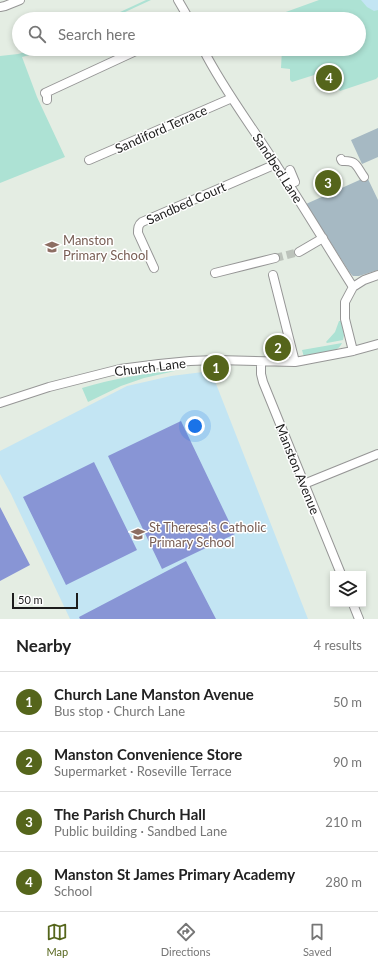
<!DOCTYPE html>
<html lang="en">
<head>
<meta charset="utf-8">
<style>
  body { margin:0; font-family:Lato,sans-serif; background:#f6f6f6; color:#222 }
  .controls { position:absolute; right:12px; bottom:12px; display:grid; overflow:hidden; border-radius:0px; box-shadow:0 2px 6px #0003 }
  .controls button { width:36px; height:36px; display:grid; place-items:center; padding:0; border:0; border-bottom:1px solid #e0e0e0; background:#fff; color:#222; font:20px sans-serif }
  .scale { position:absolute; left:12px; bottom:10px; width:66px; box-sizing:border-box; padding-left:4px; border:2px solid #1c1c1c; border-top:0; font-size:11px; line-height:14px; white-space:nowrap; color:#1c1c1c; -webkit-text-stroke:3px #fff; paint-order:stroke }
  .you { position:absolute; left:195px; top:426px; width:14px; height:14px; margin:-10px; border:3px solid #fff; border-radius:50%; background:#1a73e8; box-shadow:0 0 0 6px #1a73e833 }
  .badge { display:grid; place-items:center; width:26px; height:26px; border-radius:50%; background:#55651b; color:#fff; font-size:13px; font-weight:700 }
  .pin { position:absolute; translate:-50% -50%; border:2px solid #fff; box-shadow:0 1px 4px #0006 }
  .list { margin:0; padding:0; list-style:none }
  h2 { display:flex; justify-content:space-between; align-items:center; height:52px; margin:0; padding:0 16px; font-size:17px }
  h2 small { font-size:13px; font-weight:400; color:#767676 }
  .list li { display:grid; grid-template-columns:26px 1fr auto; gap:12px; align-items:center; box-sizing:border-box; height:60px; padding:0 16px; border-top:1px solid #e0e0e0 }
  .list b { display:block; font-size:15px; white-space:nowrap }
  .list p { margin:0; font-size:13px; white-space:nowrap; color:#767676 }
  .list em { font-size:13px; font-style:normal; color:#767676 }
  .icon { flex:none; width:22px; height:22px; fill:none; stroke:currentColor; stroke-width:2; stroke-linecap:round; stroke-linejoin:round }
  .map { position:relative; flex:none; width:378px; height:619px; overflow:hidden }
  .search { position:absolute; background:#fff; box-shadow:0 2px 6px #0003; left:12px; right:12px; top:12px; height:44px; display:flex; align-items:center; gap:10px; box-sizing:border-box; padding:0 14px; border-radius:22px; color:#767676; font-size:15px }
  .sheet { height:292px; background:#fff }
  nav { display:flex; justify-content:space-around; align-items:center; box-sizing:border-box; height:56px; border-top:1px solid #e0e0e0; background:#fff; font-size:11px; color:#767676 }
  nav a { display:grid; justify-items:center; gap:2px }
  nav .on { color:#55651b }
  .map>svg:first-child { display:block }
  .grass { fill:#ade2d4 }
  .cemetery { fill:#a6b9c3 }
  .park { fill:#c3e5f3 }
  .pitch { fill:#8895d5 }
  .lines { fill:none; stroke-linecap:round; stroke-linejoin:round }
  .street-tunnel { stroke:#bcc3bb; stroke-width:8; stroke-dasharray:8 4; stroke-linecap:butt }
  .street-casing { stroke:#969696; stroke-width:10 }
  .street { stroke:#fff; stroke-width:8 }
  .labels { text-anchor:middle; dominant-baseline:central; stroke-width:3; stroke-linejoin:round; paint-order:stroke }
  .street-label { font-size:13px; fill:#1c1c1c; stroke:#fff }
  .education-label { font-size:13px; fill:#785e54; stroke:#fff; text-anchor:start }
</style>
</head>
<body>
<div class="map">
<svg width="378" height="619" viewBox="0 0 378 619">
  <rect width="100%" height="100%" fill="#e4ede3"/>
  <path class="grass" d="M146,0H151L110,19H105Z
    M319,0H378V77L376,79L340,91L338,89L330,70L292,82L290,80V69L281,68L282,49H359V19H283V13Z
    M37,49H46L41,52L22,57L37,97L65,157L0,183V56L18,54Z
    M339,321H341L344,335L343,340L327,343L326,342L335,332Z
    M342,343C337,355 316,355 304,357L302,350Z
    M175,371L144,378L121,386L88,402L82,388C113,379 143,373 175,371Z"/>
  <path class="cemetery" d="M378,128V157L362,164L351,140Z
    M364,178L368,179L378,200V270L359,276H353L350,273L306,204Z"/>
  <path class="park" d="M361,0H378V10L374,11L367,7Z
    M211,371L308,619H70L11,494L0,474V451L127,386L171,376Z"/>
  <path class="pitch" d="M181,421L235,534L162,569L108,456Z
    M94,462L137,550L66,585L23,497Z
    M0,507L30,565L0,581Z
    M186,561L216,619H80L79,617Z"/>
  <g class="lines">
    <path class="street-tunnel" d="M275,258L299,252"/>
    <defs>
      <path id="street" d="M178,0L189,19
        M0,7L5,6L20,0
        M203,49C223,89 251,125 275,163C302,204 327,246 353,287
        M47,100V96L45,93L140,49
        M341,159L342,161C357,160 356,166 364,177
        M89,160L232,98
        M290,170L295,182
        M299,252L323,238
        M154,268L138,233C138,228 138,225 142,222L276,164
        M215,273L275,258
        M273,275L295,362
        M353,351L345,319V302L353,287L364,280L378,275
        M261,362V374L263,382L341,574
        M0,403L49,387L120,369L159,364L190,361L216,360L295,362L353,351L378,344
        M304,484L378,454
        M353,604L359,619"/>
    </defs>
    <use href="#street" class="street-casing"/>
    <use href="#street" class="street"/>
  </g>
  <defs>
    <symbol id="school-bare" viewBox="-9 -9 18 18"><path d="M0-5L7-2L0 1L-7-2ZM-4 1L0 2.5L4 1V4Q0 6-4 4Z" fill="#8d6e63" stroke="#fff" stroke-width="2.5" paint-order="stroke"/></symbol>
  </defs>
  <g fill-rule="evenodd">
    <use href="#school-bare" x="42" y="237" width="20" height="20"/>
    <use href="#school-bare" x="128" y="524" width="20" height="20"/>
  </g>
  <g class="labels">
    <g class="street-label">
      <text transform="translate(161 129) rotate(-24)">Sandiford Terrace</text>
      <text transform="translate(278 168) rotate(57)">Sandbed Lane</text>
      <text transform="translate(186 203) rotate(-24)">Sandbed Court</text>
      <text transform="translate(150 367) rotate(-7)">Church Lane</text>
      <text transform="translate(298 469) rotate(68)">Manston Avenue</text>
    </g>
    <g class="education-label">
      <text x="63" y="240">Manston<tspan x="63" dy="15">Primary School</tspan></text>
      <text x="149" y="527">St Theresa's Catholic<tspan x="149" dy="15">Primary School</tspan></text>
    </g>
  </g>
</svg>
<div class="controls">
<button><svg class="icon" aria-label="layers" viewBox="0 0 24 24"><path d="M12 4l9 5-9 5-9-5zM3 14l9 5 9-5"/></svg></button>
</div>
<div class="scale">50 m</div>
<div class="you"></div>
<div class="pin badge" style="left:216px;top:368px">1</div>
<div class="pin badge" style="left:278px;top:348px">2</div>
<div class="pin badge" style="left:328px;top:183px">3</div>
<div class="pin badge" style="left:329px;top:78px">4</div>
<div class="search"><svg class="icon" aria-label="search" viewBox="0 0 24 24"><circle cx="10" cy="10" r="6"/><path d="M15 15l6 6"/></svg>Search here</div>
</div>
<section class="sheet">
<h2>Nearby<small>4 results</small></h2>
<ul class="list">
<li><span class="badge">1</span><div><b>Church Lane Manston Avenue</b><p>Bus stop · Church Lane</p></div><em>50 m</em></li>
<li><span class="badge">2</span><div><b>Manston Convenience Store</b><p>Supermarket · Roseville Terrace</p></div><em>90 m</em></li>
<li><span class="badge">3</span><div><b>The Parish Church Hall</b><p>Public building · Sandbed Lane</p></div><em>210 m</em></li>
<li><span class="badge">4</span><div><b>Manston St James Primary Academy</b><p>School</p></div><em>280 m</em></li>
</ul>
</section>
<nav>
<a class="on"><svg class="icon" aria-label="map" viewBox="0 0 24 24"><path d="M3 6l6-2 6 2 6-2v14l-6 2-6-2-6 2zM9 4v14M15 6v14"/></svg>Map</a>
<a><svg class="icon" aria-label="directions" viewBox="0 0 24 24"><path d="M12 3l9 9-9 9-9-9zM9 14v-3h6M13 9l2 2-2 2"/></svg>Directions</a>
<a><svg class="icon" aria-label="saved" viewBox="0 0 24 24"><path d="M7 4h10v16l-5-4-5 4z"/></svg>Saved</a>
</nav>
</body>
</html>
